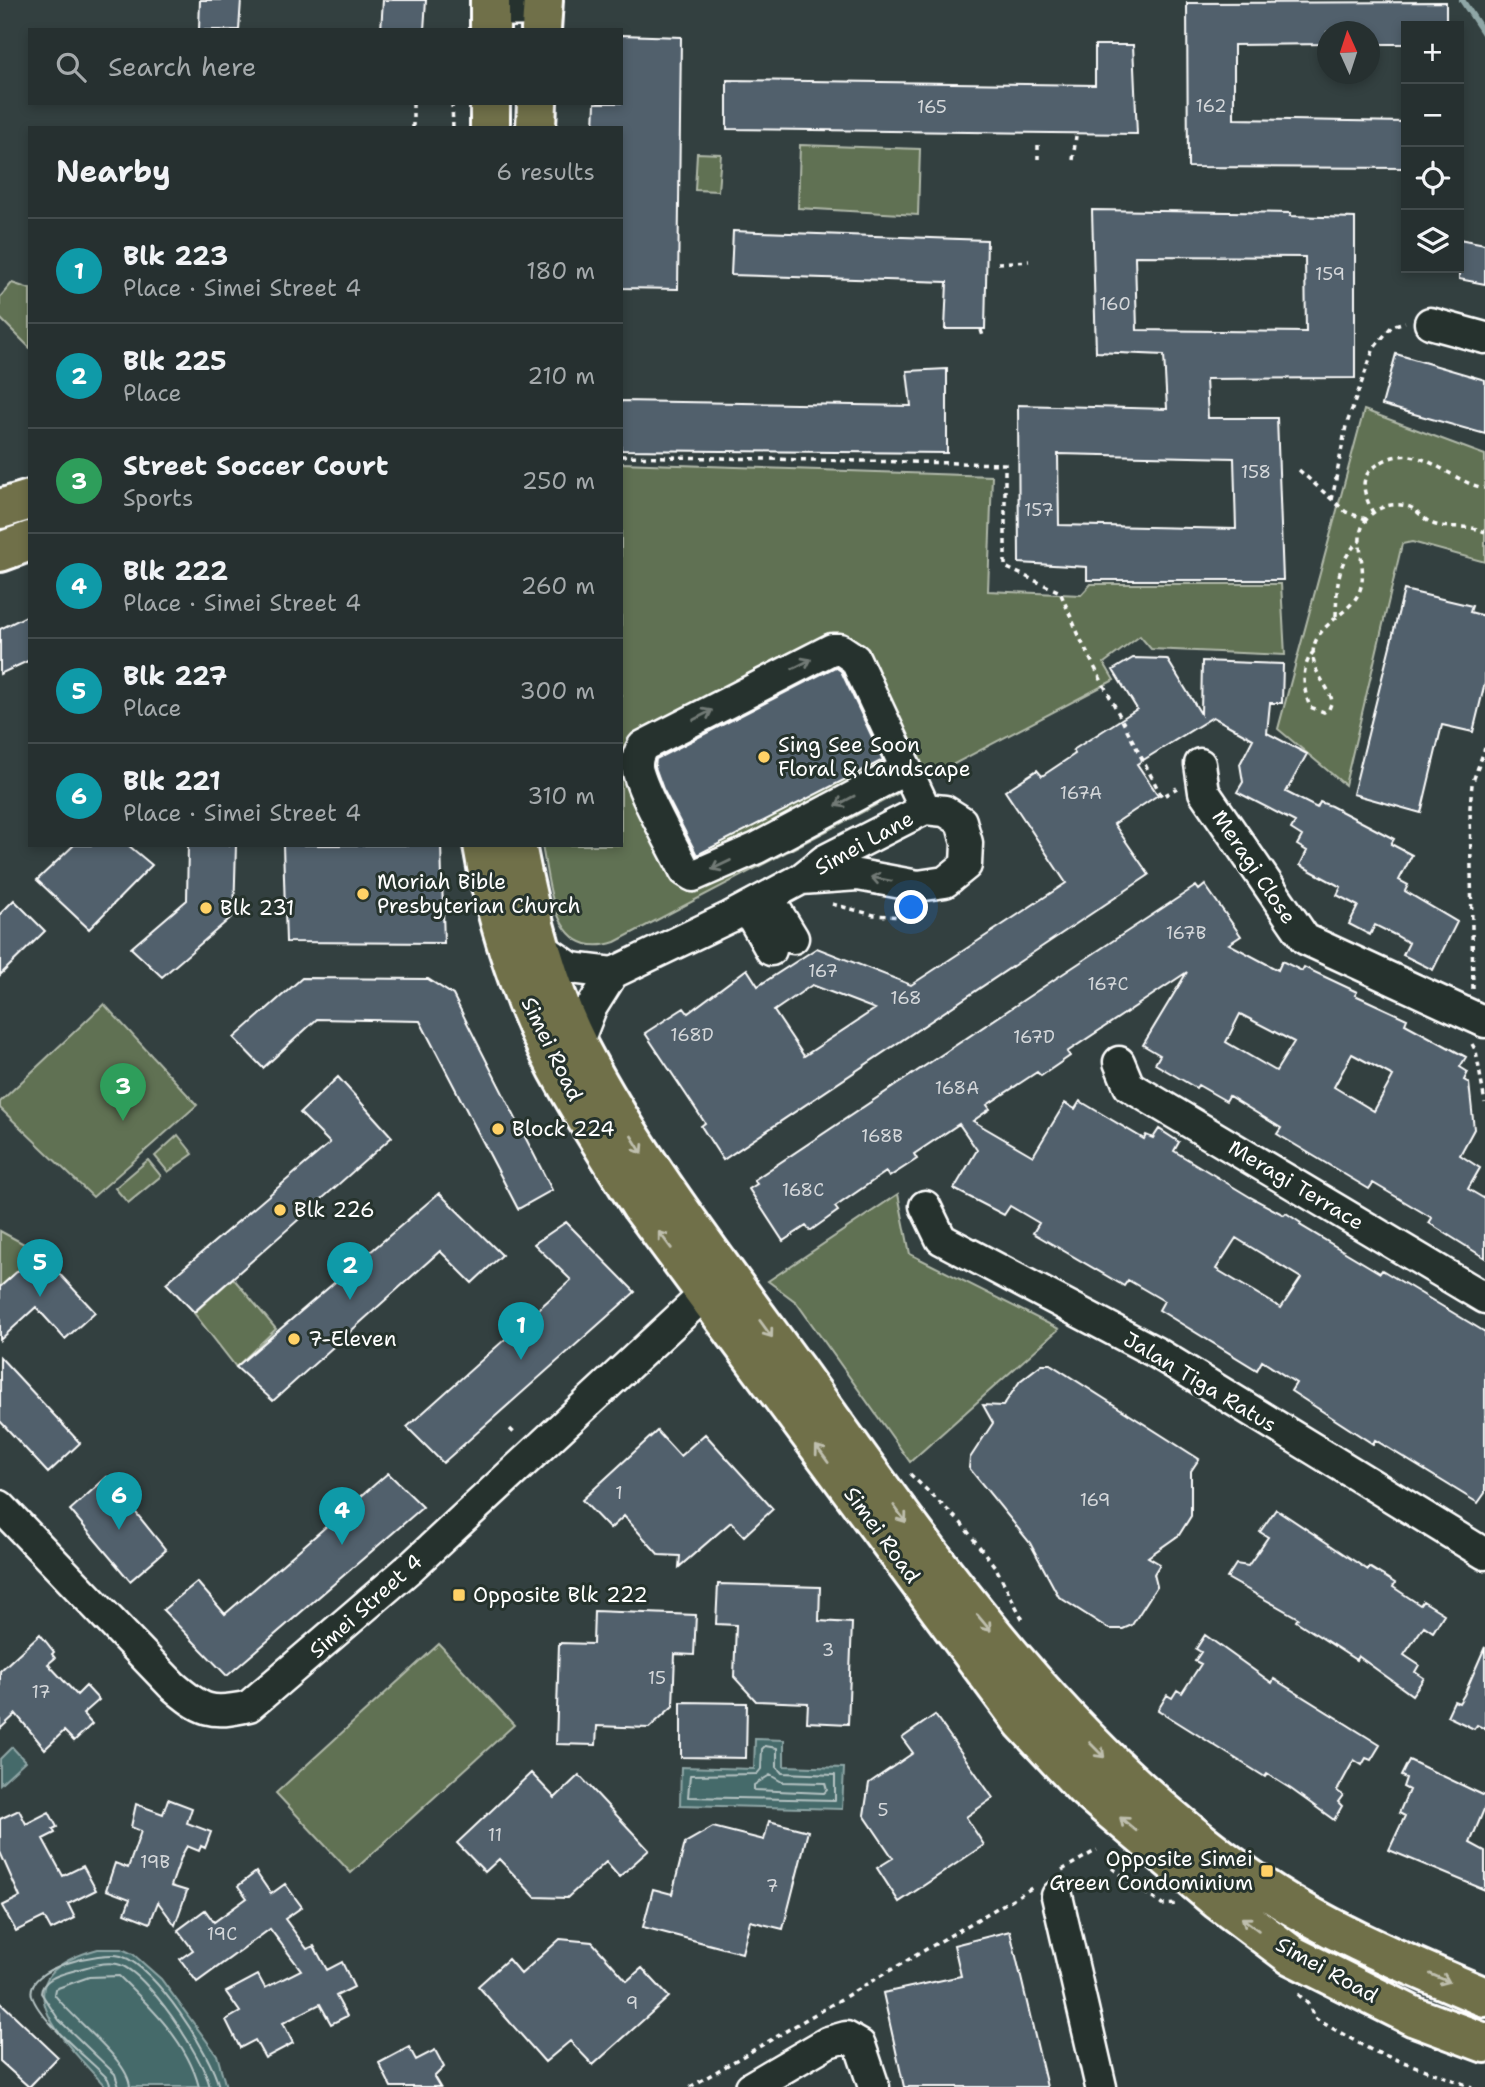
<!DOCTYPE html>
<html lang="en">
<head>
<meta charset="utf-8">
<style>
  body { margin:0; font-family:"Shantell Sans",sans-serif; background:#323c3c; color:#f1f3f6 }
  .controls { position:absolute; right:21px; top:21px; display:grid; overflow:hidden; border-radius:0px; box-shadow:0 4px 10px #0003 }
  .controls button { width:63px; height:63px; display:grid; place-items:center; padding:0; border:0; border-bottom:2px solid #424b4c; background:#263030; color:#f1f3f6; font:35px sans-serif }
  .compass { position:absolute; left:1317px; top:21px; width:63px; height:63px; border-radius:50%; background:#263030; box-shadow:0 4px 10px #0003; rotate:357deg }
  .you { position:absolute; left:912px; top:908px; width:24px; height:24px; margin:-18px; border:5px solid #fff; border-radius:50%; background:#1a73e8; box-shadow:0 0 0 10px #1a73e833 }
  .badge { display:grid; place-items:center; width:46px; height:46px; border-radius:50%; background:#e69b98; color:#fff; font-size:23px; font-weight:700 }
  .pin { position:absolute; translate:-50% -58px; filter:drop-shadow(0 2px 4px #0008) }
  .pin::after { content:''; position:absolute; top:37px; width:24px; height:21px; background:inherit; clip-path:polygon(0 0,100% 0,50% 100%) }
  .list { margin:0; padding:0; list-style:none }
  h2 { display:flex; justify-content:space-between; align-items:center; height:91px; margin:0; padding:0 28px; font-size:30px }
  h2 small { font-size:23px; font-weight:400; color:#a4a9ab }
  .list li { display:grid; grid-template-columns:46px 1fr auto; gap:21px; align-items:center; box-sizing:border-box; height:105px; padding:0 28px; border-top:2px solid #424b4c }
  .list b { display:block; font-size:26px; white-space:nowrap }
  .list p { margin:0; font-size:23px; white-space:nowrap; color:#a4a9ab }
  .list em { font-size:23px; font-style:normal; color:#a4a9ab }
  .icon { flex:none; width:38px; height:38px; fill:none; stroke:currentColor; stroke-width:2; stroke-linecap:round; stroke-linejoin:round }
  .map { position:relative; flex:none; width:1485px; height:2087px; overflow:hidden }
  .search { position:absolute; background:#263030; box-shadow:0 4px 10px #0003; left:28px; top:28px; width:595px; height:77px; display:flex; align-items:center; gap:18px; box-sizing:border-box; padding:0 24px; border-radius:0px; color:#a4a9ab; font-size:26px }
  .panel { position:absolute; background:#263030; box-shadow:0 4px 10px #0003; left:28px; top:126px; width:595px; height:721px; border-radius:0px }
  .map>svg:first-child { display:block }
  .green { fill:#617153; stroke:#b0b8a9; stroke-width:2 }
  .water { fill:#456a6a; stroke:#8fa6a6; stroke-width:2 }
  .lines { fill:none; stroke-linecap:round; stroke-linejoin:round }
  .shore { stroke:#b5c3c3; stroke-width:2 }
  .stream { stroke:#8fa6a6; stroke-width:6 }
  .building { fill:#51606c; stroke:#fff; stroke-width:2; fill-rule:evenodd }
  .minor-casing { stroke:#fff; stroke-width:35 }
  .major-casing { stroke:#fff; stroke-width:44 }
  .path { stroke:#fff; stroke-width:3.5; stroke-dasharray:5 5; stroke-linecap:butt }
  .minor { stroke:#26332d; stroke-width:30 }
  .major { stroke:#70704a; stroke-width:38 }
  .oneway { stroke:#727a76 }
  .oneway2 { stroke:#bfbfae }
  .poi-dot { fill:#ffd166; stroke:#26332d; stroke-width:2.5 }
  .labels { text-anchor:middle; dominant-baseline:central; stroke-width:6; stroke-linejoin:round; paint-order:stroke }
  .number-label { font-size:18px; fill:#d4d7da }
  .poi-label { font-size:21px; fill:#fff; stroke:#26332d; text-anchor:start }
  .street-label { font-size:21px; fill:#fff; stroke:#26332d }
</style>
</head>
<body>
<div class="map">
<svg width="1485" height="2087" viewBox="0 0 1485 2087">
  <rect width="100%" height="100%" fill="#334040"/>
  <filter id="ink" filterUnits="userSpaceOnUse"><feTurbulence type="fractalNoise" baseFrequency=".0143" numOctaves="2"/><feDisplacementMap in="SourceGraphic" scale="14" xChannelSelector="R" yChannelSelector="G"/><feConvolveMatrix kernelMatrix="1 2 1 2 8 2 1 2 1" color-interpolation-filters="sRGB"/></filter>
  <g filter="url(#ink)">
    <path class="green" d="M800,145L920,149L918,215L798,208Z
      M697,153L721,154L718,191L695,190Z
      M12,283L30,289V348L0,318V297Z
      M1364,410L1485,455V562L1412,542L1402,544L1345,785L1278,729Z
      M621,463L992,476L988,591L1081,595L1091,584H1281L1285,655L1151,649L1140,636L1104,663L1114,680L615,942C555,962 550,889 542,845H621Z
      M104,1004L197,1105L93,1197L0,1108V1102Z
      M178,1135L193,1154L168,1172L155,1156Z
      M148,1160L161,1176L128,1203L115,1188Z
      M898,1194L910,1254L1059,1329L910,1462L796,1302L768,1281Z
      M0,1231L39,1252L0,1287Z
      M233,1278L276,1329L236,1367L194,1313Z
      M439,1644L514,1725L351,1873L276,1793Z"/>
    <path class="water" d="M755,1739L784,1740V1766L844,1768L842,1809L680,1805L681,1767L754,1769Z
      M12,1747L25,1761L0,1784V1759Z
      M98,1949H122L133,1954L161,1979L217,2055L226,2087H106C53,2031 0,1976 98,1949Z"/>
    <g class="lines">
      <path class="shore" d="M765,1746L777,1748V1767L782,1773L835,1775V1800L688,1797L690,1775L757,1774L761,1769L762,1749Z
        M770,1775L782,1782L825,1783L827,1790L824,1793L754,1790V1785Z
        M111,2087L108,2079C89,2059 40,2021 32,1996C24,1967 102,1951 121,1956C155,1966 211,2054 219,2087
        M119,2087L115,2074L59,2020L41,1993C42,1980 58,1975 69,1972C84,1968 102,1961 117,1964C147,1970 203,2058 210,2087
        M130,2087C129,2060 72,2019 54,1994L55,1989L89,1977L119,1976C151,2007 188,2043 199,2087"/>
      <path class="stream" d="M1462,0L1485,35"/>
    </g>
    <path class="building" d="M200,0H241L239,30H199Z
      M383,0H426L424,30H381Z
      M1446,2V26H1406V44H1369V32H1327V44L1234,45V119L1406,122V168L1188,167L1187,3Z
      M621,35L681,37L678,289L621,288V128H594L595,103H621Z
      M1095,45H1133L1137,134L727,129V80L1095,85Z
      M1092,210L1291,213L1290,216L1355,218V378L1206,379L1208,418H1277L1283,580H1087V567L1019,563L1018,405L1167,409L1164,355L1096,352ZM1135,256L1305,257L1306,332L1137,330ZM1058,454L1234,458L1236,529L1059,525Z
      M733,231L987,240L985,329H945L947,282L731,275Z
      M1459,239L1485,244V284L1459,279Z
      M1396,354L1485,380V434L1382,405Z
      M947,369V453L621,450V401L911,406L907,371Z
      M1404,590L1472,606L1470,612L1485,616V683L1473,732L1442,725L1421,813L1353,794Z
      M30,614V660L0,674V629Z
      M1133,658L1167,659L1201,714L1202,661L1283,664L1282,703H1270L1267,733L1307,754L1286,792L1317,808L1320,802L1331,806L1394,839L1391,844L1412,855L1399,880L1408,885L1405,891L1457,922L1433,970L1403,955L1409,943L1395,935L1375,925L1370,935L1349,924L1358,906L1337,895L1341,887L1300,865L1307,851L1297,845L1302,836L1291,829L1295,822L1237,792L1243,782L1240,764L1253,739L1213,717L1137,764L1158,795L1114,824L1149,875L723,1160L701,1126L705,1123L645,1033L684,1008L688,1013L747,969L758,986L817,948L911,985L1066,883L1005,791L1037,770L1042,776L1075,754L1073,750L1137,709L1113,670ZM812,985L875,1009L804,1056L774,1011Z
      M835,667L841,671L883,760L697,855L663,789L655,767L656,759Z
      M74,845H128L152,865L89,929L37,880Z
      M188,845H236L234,915L162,977L131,948L187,900Z
      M283,845H441L444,943L286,942Z
      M1205,885L1241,936L1229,944L1278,970L1282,961L1302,971L1304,967L1357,992L1355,995L1407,1019L1405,1024L1466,1057L1460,1067L1468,1072L1464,1080L1469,1083L1474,1129L1460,1155L1480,1168L1468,1189L1485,1199V1258L1429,1223L1432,1218L1373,1183L1369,1189L1277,1134L1281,1128L1229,1096L1226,1101L1198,1085L1196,1088L1155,1064L1160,1055L1143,1045L1187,972L1067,1052L1070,1056L1041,1076L1037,1072L987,1105L990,1109L973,1121L1033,1156L1065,1103L1075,1109L1080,1101L1144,1139L1146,1135L1153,1138L1159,1129L1179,1142L1174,1151L1250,1197L1284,1215L1286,1213L1301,1223L1300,1225L1380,1273L1382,1270L1485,1332V1493L1478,1503L1375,1440L1373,1444L1291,1391L1296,1383L1262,1361L1257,1370L1159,1310L1164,1301L1128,1280L1124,1286L1033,1233L1039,1223L1010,1206L1004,1215L954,1189L977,1150L959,1124L914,1154L917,1159L889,1177L886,1172L835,1207L838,1211L810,1231L806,1226L783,1241L749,1189L757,1184L754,1180L1058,977L1196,886L1199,890ZM1240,1014L1294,1042L1276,1071L1226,1042ZM1352,1054L1393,1076L1374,1111L1334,1087ZM1236,1238L1301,1278L1281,1308L1216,1269Z
      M14,900L45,931L0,975V914Z
      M302,978L428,979L453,995L552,1190L518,1209L420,1021L317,1019L263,1068L234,1038Z
      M338,1077L392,1137L194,1312L166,1283L330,1143L300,1113Z
      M439,1193L502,1255L472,1283L440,1251L273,1401L236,1367Z
      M566,1222L635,1292L443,1463L407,1427L571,1280L534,1244Z
      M39,1252L95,1312L65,1339L36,1307L0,1340V1287Z
      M0,1357L80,1443L48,1473L0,1421Z
      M1042,1364H1050L1199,1459L1191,1471V1516L1179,1535L1148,1557L1160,1564L1154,1574L1157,1586L1132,1625L1123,1629H1109L1059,1597L1030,1543L969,1468L970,1458L993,1423L983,1405L1003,1406L1020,1381Z
      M657,1431L680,1456L705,1434L773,1509L744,1536L731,1522L679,1567L680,1556L659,1555L624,1516L610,1529L582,1500Z
      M388,1473L423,1507L227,1676L163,1610L197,1582L225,1614Z
      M107,1477L166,1550L130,1581L70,1510Z
      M1276,1509L1368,1570L1369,1567L1395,1583L1393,1587L1420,1605L1423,1601L1444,1614L1433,1632L1424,1626L1404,1655L1419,1665L1415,1672L1424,1678L1412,1695L1358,1656L1356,1660L1296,1621L1298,1618L1227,1578L1236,1564L1248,1566L1268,1537L1260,1532Z
      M718,1584L820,1587L819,1621L852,1623L848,1724L807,1722L808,1703L756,1701L734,1677L736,1625L716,1624Z
      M594,1611L696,1615L694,1655L675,1654L673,1706L649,1728L597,1726L596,1745L556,1744L559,1643L593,1644Z
      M40,1634L54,1652L52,1654L55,1658L48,1664L77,1695L86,1686L99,1700L83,1714L92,1724L74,1741L64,1731L45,1749L16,1714L0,1729V1671Z
      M1205,1635L1272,1683L1274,1679L1380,1745L1371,1760L1366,1758L1362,1765L1354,1760L1337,1791L1343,1795L1338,1802L1342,1806L1334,1820L1291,1789L1267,1774L1265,1777L1158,1710L1167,1695L1172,1698L1177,1690L1182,1693L1201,1664L1195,1661L1201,1652L1196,1649Z
      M1485,1647V1729L1477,1725L1474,1729L1447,1716L1454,1701L1459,1703L1464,1695Z
      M681,1702L747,1703L746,1758L681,1757Z
      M935,1715L993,1798L966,1817L984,1845L899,1902L877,1868L893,1858L864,1815L869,1783L913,1753L902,1738Z
      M1409,1760L1485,1796V1807L1470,1843L1485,1851V1890L1389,1850L1405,1816L1399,1813L1409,1790L1403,1787L1406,1778L1401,1776Z
      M531,1773L555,1798L579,1775L649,1850L619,1877L606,1862L567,1898L535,1897L499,1859L485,1872L457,1843Z
      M168,1799L192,1808L187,1823L211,1832L205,1848L201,1846L199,1851L187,1846L182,1855L171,1886L187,1891L175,1925L158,1902L150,1923L125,1913L130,1899L106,1890L115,1863L128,1868L141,1831L131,1827L136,1804L163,1814Z
      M19,1810L26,1824L49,1812L57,1827L53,1829L55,1833L43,1839L63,1876L83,1866L96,1890L68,1904L75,1918L51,1930L44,1917L16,1931L2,1906L20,1897L0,1852V1819Z
      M769,1821L808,1831L783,1929L750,1921L742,1953L643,1927L653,1889L672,1894L685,1843L713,1827L764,1840Z
      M256,1872L271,1894L285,1884L302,1907L285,1919L307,1949L314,1946L327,1970L342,1962L354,1987L336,1996L347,2016L331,2024L320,2004L283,2023L293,2043L265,2058L255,2040L240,2048L226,2020L240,2012L226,1992L258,1975L265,1988L301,1970L270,1929L197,1982L180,1959L193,1950L178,1930L205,1910L214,1922L247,1898L238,1886Z
      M1010,1931L1047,2087H904L883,1993L961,1976L954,1945Z
      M560,1939L592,1942L627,1981L642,1968L669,1997L593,2065L570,2041L545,2062L478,1986L508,1959L521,1974Z
      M0,2002L58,2057L29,2087L0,2061Z
      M409,2047L416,2060L435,2050L444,2067L434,2077L440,2087H391L379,2063Z"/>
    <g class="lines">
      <defs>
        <path id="minor" d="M490,11L542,10
          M1430,323L1485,338
          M1200,764L1204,792L1305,939L1485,1022
          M906,769L757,848L693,876L685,871C671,841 647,803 638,772C635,762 638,754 643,746L832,649H840L855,659L925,809
          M768,897L793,938
          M747,908L771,950
          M541,947L571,968L613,973L730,917L801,879L825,860L925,809L945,811L961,821L967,843L966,865L945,882L918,886L858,875L801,879
          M577,1044L591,1008L613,973
          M1119,1062L1129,1086L1485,1298
          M925,1206L941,1239L1157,1353L1485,1554
          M0,1506L172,1685C202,1711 211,1715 249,1706L411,1567L721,1279
          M1057,1896L1101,2087
          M751,2087L828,2042L846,2037L860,2045L874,2087"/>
        <path id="major" d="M490,30V0
          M541,30L543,0
          M490,128V103
          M536,128L537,103
          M0,509L30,500
          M0,552L30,541
          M483,845C492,899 508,954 528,1005C556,1076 601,1142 641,1206L1023,1722L1084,1787L1218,1900L1291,1955L1415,2017L1485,2043
          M516,845C529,912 547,985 578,1046C638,1161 719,1264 795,1369C928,1554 1059,1746 1249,1878C1321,1929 1404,1963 1485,1997"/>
      </defs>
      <use href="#minor" class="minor-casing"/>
      <use href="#major" class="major-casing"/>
      <path class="path" d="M452,103L453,128
        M413,128V103
        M1038,145V159
        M1073,160L1076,136
        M998,263L1029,261
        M981,330L984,339
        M621,456L1005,464V567L1060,592L1084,647L1162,797L1177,788
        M1299,470L1346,512L1366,519
        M1332,500L1346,426L1374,348L1392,326L1405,322
        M1373,513C1366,498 1357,480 1373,468C1416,433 1446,482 1485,488
        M1336,616C1337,588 1336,560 1360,541
        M1314,651C1300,667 1303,689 1310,707L1324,712L1329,709L1332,701C1329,687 1317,677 1314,663C1306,625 1350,618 1360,590C1366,572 1359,555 1360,537C1361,514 1386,500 1407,506C1418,509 1423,520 1433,524C1450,530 1466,523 1485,532
        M832,904L874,915L901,917L921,913
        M1473,989L1470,807L1472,784L1485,748
        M1472,1044L1476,1051L1485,1103
        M510,1429L516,1435
        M910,1474L961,1523L996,1568L1024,1622
        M1112,1868L1162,1905L1178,1904
        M1062,1870L1097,1850
        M1298,1994L1309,2005L1314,2018L1373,2051L1472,2087
        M690,2087L1035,1886"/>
      <use href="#minor" class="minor"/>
      <use href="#major" class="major"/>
    </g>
    <defs><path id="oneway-shaft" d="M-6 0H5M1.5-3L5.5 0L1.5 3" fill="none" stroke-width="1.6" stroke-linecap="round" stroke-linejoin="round" transform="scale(1.75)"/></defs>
    <g class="oneway">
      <use href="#oneway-shaft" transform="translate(802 664) rotate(-27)"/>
      <use href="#oneway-shaft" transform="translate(703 715) rotate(-27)"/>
      <use href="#oneway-shaft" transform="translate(845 801) rotate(152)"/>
      <use href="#oneway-shaft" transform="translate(721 865) rotate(154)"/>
      <use href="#oneway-shaft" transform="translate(881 879) rotate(-169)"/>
    </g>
    <g class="oneway2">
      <use href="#oneway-shaft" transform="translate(637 1145) rotate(58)"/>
      <use href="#oneway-shaft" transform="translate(665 1240) rotate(-127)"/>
      <use href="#oneway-shaft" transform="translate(766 1329) rotate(54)"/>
      <use href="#oneway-shaft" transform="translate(822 1454) rotate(-126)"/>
      <use href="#oneway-shaft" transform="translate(900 1514) rotate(54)"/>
      <use href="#oneway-shaft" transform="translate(984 1623) rotate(50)"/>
      <use href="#oneway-shaft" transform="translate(1097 1750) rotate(45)"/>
      <use href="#oneway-shaft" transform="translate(1128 1824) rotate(-140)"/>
      <use href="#oneway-shaft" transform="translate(1250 1924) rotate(-143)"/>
      <use href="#oneway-shaft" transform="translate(1440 1978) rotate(23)"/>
    </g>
  </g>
  <g class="poi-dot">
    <circle cx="764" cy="757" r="7"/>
    <circle cx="363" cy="894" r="7"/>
    <circle cx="206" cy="908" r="7"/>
    <circle cx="498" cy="1129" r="7"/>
    <circle cx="280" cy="1210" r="7"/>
    <circle cx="294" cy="1339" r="7"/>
    <rect x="452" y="1588" width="14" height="14" rx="3.5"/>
    <rect x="1260" y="1864" width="14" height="14" rx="3.5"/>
  </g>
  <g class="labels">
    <g class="number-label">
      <text x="1211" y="106">162</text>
      <text x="932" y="107">165</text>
      <text x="1330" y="274">159</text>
      <text x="1115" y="304">160</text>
      <text x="1256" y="472">158</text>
      <text x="1039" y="510">157</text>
      <text x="1081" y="793">167A</text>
      <text x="1186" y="933">167B</text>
      <text x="823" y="971">167</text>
      <text x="1108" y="984">167C</text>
      <text x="906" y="998">168</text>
      <text x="692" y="1035">168D</text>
      <text x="1034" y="1037">167D</text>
      <text x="957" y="1088">168A</text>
      <text x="882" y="1136">168B</text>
      <text x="803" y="1190">168C</text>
      <text x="619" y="1493">1</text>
      <text x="1095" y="1500">169</text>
      <text x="828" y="1650">3</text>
      <text x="657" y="1678">15</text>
      <text x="41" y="1692">17</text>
      <text x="883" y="1810">5</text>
      <text x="495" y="1835">11</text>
      <text x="155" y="1862">19B</text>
      <text x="772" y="1886">7</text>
      <text x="222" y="1934">19C</text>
      <text x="632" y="2003">9</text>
    </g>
    <g class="poi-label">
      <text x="778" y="745">Sing See Soon<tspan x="778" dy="24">Floral &amp; Landscape</tspan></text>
      <text x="377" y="882">Moriah Bible<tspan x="377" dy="24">Presbyterian Church</tspan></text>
      <text x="220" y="908">Blk 231</text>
      <text x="512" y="1129">Block 224</text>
      <text x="294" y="1210">Blk 226</text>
      <text x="308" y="1339">7-Eleven</text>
      <text x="473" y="1595">Opposite Blk 222</text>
      <text x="1253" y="1859" text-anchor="end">Opposite Simei<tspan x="1253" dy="24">Green Condominium</tspan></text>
    </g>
    <g class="street-label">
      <text transform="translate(864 843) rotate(-29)">Simei Lane</text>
      <text transform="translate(1254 867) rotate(56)">Meragi Close</text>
      <text transform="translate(552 1049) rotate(64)">Simei Road</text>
      <text transform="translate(1296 1185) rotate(31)">Meragi Terrace</text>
      <text transform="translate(1200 1382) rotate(31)">Jalan Tiga Ratus</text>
      <text transform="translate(882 1535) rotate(54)">Simei Road</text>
      <text transform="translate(366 1606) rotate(-42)">Simei Street 4</text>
      <text transform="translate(1327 1970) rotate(29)">Simei Road</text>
    </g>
  </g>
</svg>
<div class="controls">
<button>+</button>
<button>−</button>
<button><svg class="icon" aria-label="locate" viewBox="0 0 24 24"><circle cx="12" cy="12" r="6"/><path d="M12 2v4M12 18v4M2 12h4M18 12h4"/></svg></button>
<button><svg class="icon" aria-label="layers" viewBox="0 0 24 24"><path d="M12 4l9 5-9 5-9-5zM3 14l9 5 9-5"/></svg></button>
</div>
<svg class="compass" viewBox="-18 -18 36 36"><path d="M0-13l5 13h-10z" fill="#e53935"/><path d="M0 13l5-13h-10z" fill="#a4a9ab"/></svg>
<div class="you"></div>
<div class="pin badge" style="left:521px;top:1360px;background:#0f9aa8">1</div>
<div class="pin badge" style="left:350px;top:1300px;background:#0f9aa8">2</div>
<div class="pin badge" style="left:123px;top:1121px;background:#2e9e5b">3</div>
<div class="pin badge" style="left:342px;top:1545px;background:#0f9aa8">4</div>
<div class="pin badge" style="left:40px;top:1297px;background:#0f9aa8">5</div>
<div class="pin badge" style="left:119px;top:1530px;background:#0f9aa8">6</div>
<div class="search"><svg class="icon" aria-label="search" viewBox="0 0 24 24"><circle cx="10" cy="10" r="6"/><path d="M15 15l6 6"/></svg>Search here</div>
<section class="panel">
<h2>Nearby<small>6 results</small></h2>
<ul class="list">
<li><span class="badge" style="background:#0f9aa8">1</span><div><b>Blk 223</b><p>Place · Simei Street 4</p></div><em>180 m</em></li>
<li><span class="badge" style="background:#0f9aa8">2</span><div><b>Blk 225</b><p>Place</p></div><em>210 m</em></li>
<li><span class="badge" style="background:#2e9e5b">3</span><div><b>Street Soccer Court</b><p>Sports</p></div><em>250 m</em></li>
<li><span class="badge" style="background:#0f9aa8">4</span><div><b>Blk 222</b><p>Place · Simei Street 4</p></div><em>260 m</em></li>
<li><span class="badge" style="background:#0f9aa8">5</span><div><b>Blk 227</b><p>Place</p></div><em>300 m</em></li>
<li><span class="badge" style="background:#0f9aa8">6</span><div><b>Blk 221</b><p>Place · Simei Street 4</p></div><em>310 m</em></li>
</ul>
</section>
</div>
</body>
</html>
